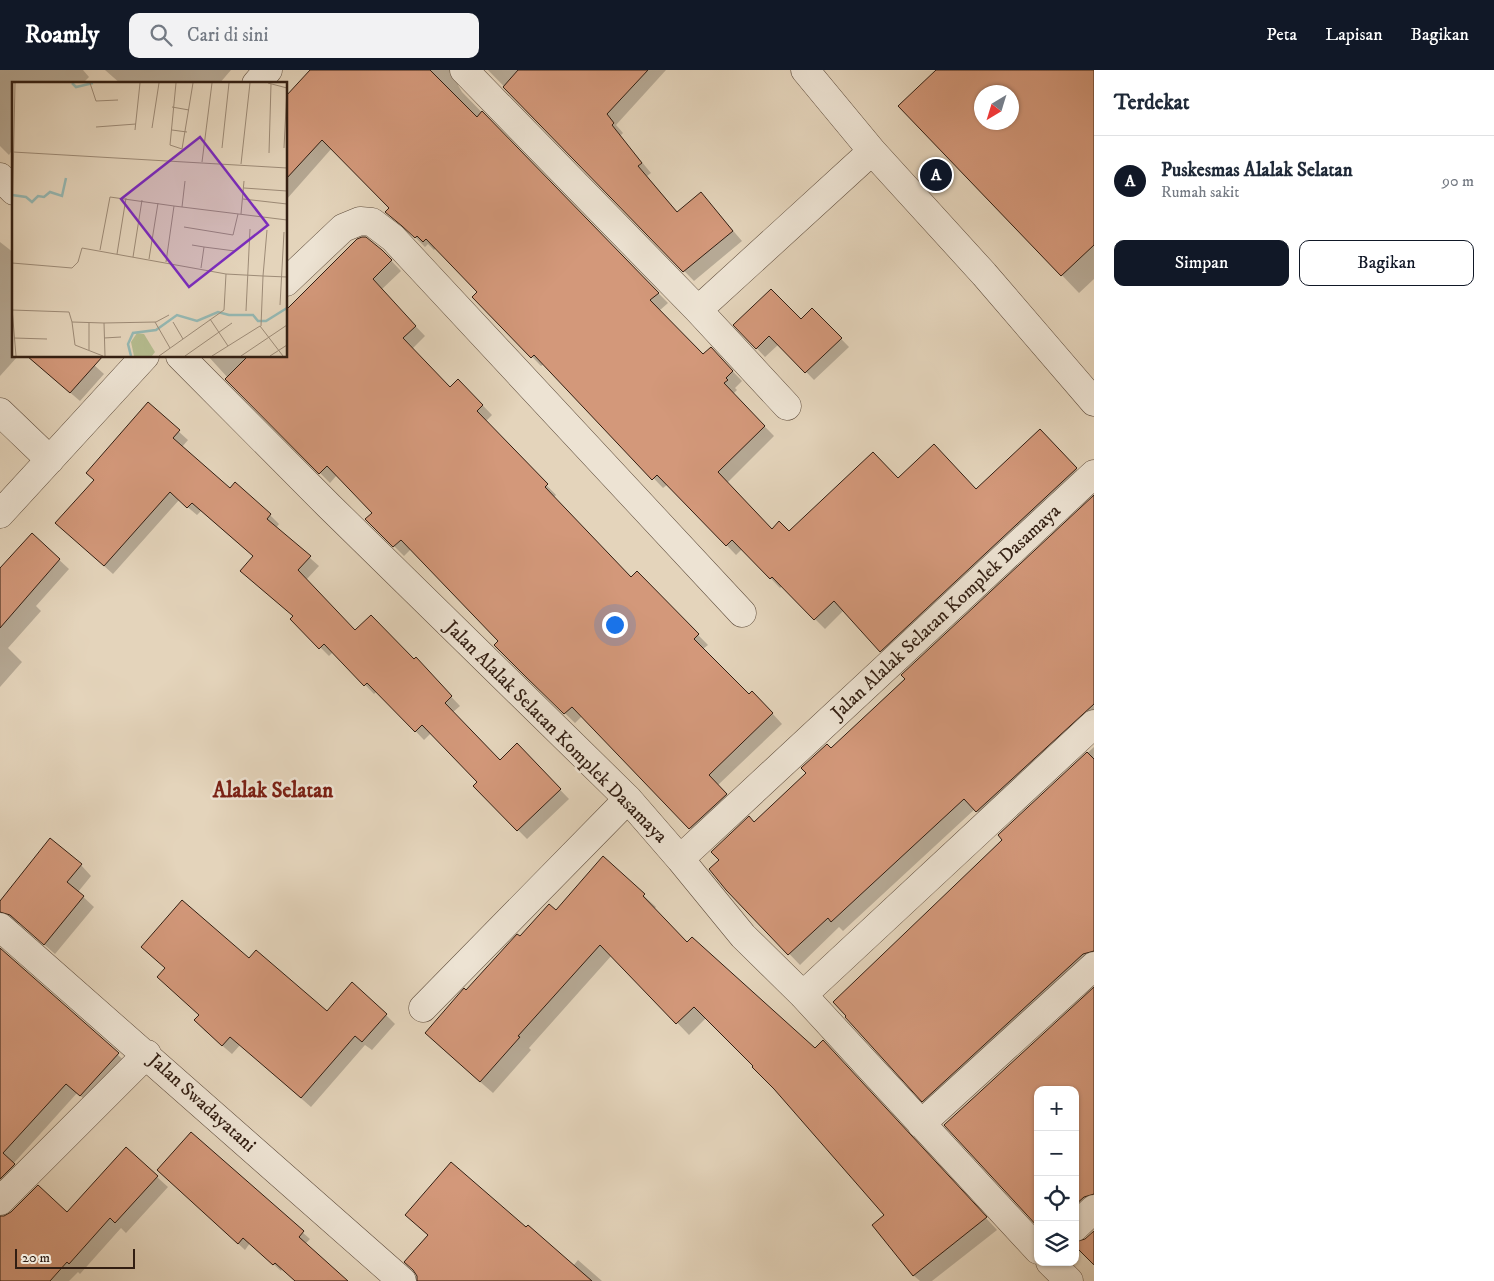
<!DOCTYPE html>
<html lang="id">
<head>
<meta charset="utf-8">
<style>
  body { margin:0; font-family:"IM FELL DW Pica",serif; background:#f2f2f3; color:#1f2937 }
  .controls { position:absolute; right:15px; bottom:15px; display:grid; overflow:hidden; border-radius:10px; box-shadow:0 1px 4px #0004 }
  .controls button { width:45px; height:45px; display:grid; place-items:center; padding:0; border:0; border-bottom:1px solid #e0e1e3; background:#fff; color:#1f2937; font:25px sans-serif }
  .compass { position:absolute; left:974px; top:15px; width:45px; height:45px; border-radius:50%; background:#fff; box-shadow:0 1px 4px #0004; rotate:218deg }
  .scale { position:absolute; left:15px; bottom:12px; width:120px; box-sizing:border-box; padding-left:5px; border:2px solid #321e12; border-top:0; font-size:14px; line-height:18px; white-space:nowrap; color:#321e12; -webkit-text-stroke:4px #ede3d3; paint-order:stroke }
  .you { position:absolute; left:614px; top:554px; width:18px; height:18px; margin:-12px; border:4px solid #fff; border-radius:50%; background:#1a73e8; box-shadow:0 0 0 8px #1a73e833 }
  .badge { display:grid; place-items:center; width:32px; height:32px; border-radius:50%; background:#111827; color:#fff; font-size:16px; font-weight:700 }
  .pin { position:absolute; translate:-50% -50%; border:2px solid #fff; box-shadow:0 1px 5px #0006 }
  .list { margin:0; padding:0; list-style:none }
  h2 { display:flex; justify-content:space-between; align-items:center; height:65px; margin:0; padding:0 20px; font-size:21px }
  h2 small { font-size:16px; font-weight:400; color:#747a83 }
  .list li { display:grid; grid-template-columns:32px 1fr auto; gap:15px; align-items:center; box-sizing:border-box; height:90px; padding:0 20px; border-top:1px solid #e0e1e3 }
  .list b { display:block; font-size:19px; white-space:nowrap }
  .list p { margin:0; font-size:16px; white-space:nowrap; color:#747a83 }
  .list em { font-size:16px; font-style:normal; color:#747a83 }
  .actions { display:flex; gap:10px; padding:15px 20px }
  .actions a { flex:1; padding:11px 0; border:1px solid #111827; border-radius:10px; text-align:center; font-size:18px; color:#111827 }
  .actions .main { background:#111827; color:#fff }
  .icon { flex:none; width:28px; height:28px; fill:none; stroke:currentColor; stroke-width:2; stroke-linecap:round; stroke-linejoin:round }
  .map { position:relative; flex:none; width:1094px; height:1211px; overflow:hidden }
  header { display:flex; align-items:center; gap:30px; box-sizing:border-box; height:70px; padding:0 25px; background:#111827; color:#fff }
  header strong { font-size:24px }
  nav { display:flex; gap:28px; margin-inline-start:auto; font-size:18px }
  .search { width:350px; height:45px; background:#f2f2f3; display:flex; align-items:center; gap:12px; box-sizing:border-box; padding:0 18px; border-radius:10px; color:#747a83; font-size:19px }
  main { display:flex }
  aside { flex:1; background:#fff }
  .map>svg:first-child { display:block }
  .shadow { fill:#0003; fill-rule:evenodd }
  .building { fill:#d3987a; stroke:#321e12; fill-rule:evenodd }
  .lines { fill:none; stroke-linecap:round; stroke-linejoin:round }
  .minor-casing { stroke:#5e4c3c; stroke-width:29 }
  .minor { stroke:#ede3d3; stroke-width:28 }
  .labels { text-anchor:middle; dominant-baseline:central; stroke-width:5; stroke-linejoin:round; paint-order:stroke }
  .street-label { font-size:19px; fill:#321e12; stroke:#ede3d3 }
  .quarter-label { font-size:21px; font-weight:bold; fill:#7a1f14; stroke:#ede3d3 }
  .inset-river { fill:none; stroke:#95b8b3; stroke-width:2.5 }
  .inset-road { fill:none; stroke:#9d8b77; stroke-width:1 }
  .view { fill:#7b2cbf; fill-opacity:0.15; stroke:#7b2cbf; stroke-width:2.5 }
  .inset-edge { fill:none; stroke:#321e12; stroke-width:2.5 }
</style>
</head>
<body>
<header>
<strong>Roamly</strong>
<div class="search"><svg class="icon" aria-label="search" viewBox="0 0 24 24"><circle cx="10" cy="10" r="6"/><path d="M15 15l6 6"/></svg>Cari di sini</div>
<nav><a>Peta</a><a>Lapisan</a><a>Bagikan</a></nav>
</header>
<main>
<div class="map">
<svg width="1094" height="1211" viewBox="0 0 1094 1211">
  <rect width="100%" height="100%" fill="#e4d4bb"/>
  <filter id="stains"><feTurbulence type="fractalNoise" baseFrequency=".004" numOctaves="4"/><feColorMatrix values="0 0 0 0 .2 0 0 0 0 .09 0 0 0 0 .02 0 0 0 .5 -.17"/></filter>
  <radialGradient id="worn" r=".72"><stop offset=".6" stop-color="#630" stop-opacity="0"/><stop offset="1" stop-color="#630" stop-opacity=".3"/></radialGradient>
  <path class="shadow" d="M0,0H83L89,7L82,14H14V85L11,82L9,85L0,76Z
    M105,0H231L219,14H121Z
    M312,0H462L458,5V15L462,22L668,233L659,241L703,286L720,288L742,311L735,318L737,320L733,324L774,366L727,413L772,460L789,463L898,410L976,420L1050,370L1086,409L891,590L844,540L825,559L782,516L780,518L742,479L736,485L668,414L663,418L544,294L541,296L474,227L479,222L436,178L434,180L428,174L425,177L412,164L396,152L387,142L391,138L332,78L286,130V28Z
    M488,0H666L616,55L623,63L620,66L651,103L647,106L678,143L710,134L742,171L694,211Z
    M937,0H1094V209L1079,223L900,36ZM982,22H1012V52H982Z
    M0,172L14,183V286H18L0,306Z
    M382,181L401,201L381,220L425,266L412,279L450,318L468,320L492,345L485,352L556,425L553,428L632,509L637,503L708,575L703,579L749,626L762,632L782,654L718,715L736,734L700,768L582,646L575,653L526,605L500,571L411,479L404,486L367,449L374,443L337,405L330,413L227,309L228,308L208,286H286Z
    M812,239L849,277L814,310L779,274L765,287L735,255L800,250Z
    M27,286H84L104,304L80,331Z
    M148,334L188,370L182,377L230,420L270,445L279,454L276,458L319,496L306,510L355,561L414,591L424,598L460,636L453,642L500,691L517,675L569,729L527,769L475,716L478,712L431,663L424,670L377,621L374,624L333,582L329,586L292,549L294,547L254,487L201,441L197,445L179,430L113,504L66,462L95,410Z
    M1094,427V653L987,752L975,739L843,861L839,857L800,895L727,819L754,753Z
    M32,465L69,499L36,536L41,541L8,578L22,592L0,617V500Z
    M1094,677V895L934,1041L923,1031L1004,770L999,765Z
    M603,788L656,837L654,839L687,873L815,979L834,983L997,1160L932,1211H920L913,1205L886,1145L755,996L707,947L689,965L612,885L529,978L531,980L493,1023L438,975L427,963L466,921L520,868L556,842Z
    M81,795L91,806L78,822L94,837L55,884L22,855L15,852H6L0,856V833Z
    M0,879L128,994L91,1035L77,1023L13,1094L24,1105L0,1129Z
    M249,890L328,943L386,945L395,954L372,980L365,975L311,1037L240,975L232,984L204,960Z
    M1094,919V1138L1075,1155V1020H1038L945,1055Z
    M191,1064L310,1169L305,1174L336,1211H296L282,1199L281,1201L250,1173L245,1180L165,1106Z
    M126,1079L168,1117L126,1163L121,1158L80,1204L78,1202L69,1211H0V1147L67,1144Z
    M417,1155L526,1159L573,1196L578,1190L602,1211H418L429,1166Z"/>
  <path class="building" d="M310,0H430L477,47L482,41L659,223L650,230L703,284L711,277L733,301L726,308L728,310L724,313L765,356L718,402L772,459L779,451L789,461L873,382L898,408L934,374L976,419L1040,359L1077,398L880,582L834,531L814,550L772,507L770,509L732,470L726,476L657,405L652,410L534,285L531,288L472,227L477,222L426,169L423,172L417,166L415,168L402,156L385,142L389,138L322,70L286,109V26Z
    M518,0H648L607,44L614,53L612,55L642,93L638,96L677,142L701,122L733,161L683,202L503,17Z
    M936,0H1094V175L1061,206L898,36ZM982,22H1012V52H982Z
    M362,167H366L382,180L392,190L373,209L416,256L403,268L450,317L458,309L483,335L477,341L548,414L545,417L631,507L637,501L699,564L694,569L749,624L752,621L773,643L709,705L727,724L689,759L572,637L564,644L525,606L494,575L498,571L401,470L393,477L365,449L372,443L327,396L319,404L225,309L248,286H286V240L357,169Z
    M771,219L801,249L812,238L842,268L805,303L769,266L756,279L733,255Z
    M27,286H103L70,323Z
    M148,332L180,360L173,368L230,418L235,412L271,444L267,449L311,486L298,500L355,560L371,545L414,589L416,587L452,626L445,633L500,690L517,673L561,719L517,761L473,716L477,712L422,655L415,662L367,613L364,616L324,574L319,579L290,549L293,546L240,501L253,486L192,433L187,438L170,422L104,496L55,453L94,410L86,403Z
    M1094,425V634L976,742L964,729L831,852L828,848L788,885L726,820L709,799L719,790L711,782L749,746L754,752L806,703L801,698L827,674L831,678L905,609L901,605Z
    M32,463L60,489L0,558V498Z
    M1087,682L1094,689V881L1083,884L922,1032L845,947L846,946L833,932L1002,770L998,765Z
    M50,768L82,794L67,812L84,826L44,875L10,845L0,842V831Z
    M603,786L645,824L643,826L687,872L692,867L815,978L823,970L987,1147L913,1206L872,1155L884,1145L774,1019L752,997L753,996L694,937L676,954L600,875L518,966L520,967L480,1012L425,963L464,918L466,920L517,864L520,866L549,834L556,840Z
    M182,830L249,888L256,880L327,941L352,912L387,944L362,972L355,966L301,1028L230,967L222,976L194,950L199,945L157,907L165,898L141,877Z
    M0,878L119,983L80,1026L66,1014L3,1083L15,1094L0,1109Z
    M1094,917V1124L1084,1127L1075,1135V1020H1038V1157L944,1055Z
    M191,1062L304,1161L299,1167L348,1211H295L275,1193L273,1195L243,1168L238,1174L157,1100Z
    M126,1077L158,1106L115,1153L110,1148L69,1194L67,1192L50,1211H0V1146H4L11,1142L38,1115L67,1142Z
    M451,1092L526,1157L528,1155L592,1211H417V1206L413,1200L404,1192L428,1165L405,1145Z
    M1094,1161V1195L1075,1176V1172L1085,1169Z"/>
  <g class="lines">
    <defs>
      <path id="minor" d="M464,0L698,240
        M805,0L872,81L984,204L1094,332
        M256,14L268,0
        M0,107L14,121
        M286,212L343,158L360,151L372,152L393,168L419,196L742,543
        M180,286L329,436L628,729L680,789L1094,404
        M787,336L698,240L872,81
        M0,342L50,390
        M0,444L145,286
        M680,789L743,866L803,925L1038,1180
        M0,857L402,1211
        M803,925L1094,654
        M423,938L628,729
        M921,1054L1094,896
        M0,1131L147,984
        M1075,1157L1094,1139
        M1050,1192L1069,1211"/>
    </defs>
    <use href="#minor" class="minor-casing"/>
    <use href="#minor" class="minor"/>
  </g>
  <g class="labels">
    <g class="street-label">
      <text transform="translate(946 542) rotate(-43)">Jalan Alalak Selatan Komplek Dasamaya</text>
      <text transform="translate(556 662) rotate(45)">Jalan Alalak Selatan Komplek Dasamaya</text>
      <text transform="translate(202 1033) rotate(42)">Jalan Swadayatani</text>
    </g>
    <g class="quarter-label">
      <text x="273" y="721">Alalak Selatan</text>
    </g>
  </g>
  <g transform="translate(12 12)">
    <rect width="275" height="275" fill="#e4d4bb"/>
    <path d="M125,251L132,252L143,270L140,274H122L119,260Z" fill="#b5bc8f"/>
    <path class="inset-river" d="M60,1L64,5L81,1M0,113L14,115L20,120L26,114L32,115L38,110L50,114L54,96M119,274L116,262L121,251L144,248L165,233L185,239L206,230L217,233H241L246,239H254L275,226"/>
    <path class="inset-road" d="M78,1L84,19L106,18M164,1L158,63L170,67L181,1M256,1L275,6L272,66M160,25L177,28M84,45L124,42M140,46L147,1M123,48L128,1M160,48L175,50M210,66L217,1M1,70L275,86M257,71L259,2M190,80L200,1M229,82L238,1M232,106L275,109M231,117L275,122M170,125L173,99M229,132L232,99M172,145L221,153L226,132M0,147L3,1M255,148L251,194L275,195M180,163L192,165L189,186M192,165L223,169M88,168L98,115L162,124M105,172L114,116M121,175L130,118M137,177L146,121M154,180L162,124L275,138M0,181L60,186L66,180L70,166L214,192L251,194L249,244M268,223L272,150M0,226L4,274M0,228L57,230L60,240M234,229L238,147M198,237L216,264M143,240L158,266M161,240L171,257M77,241V268M2,256L35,257M92,256L109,255M91,274L63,263L60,240L92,241M93,274L92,241L144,240L157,233M147,274L212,228L214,192M173,274L220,241M200,274L248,244L271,274M229,274L275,243M258,274L275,263"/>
    <path class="view" d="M188,55L256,143L177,205L109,117Z"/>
    <rect width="275" height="275" class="inset-edge"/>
  </g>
  <rect width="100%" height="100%" filter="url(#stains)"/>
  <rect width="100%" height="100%" fill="url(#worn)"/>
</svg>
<div class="controls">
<button>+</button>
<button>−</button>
<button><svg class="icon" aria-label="locate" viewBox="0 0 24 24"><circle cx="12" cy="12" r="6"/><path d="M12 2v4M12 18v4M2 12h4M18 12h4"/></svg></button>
<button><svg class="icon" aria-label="layers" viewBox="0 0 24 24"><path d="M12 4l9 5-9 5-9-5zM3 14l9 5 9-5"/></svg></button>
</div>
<svg class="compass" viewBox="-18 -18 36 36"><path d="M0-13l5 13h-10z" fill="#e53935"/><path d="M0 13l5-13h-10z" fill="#747a83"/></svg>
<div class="scale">20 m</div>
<div class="you"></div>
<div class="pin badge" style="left:936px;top:105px">A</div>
</div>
<aside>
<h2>Terdekat<small></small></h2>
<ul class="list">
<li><span class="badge">A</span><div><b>Puskesmas Alalak Selatan</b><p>Rumah sakit</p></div><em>90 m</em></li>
</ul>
<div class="actions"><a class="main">Simpan</a><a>Bagikan</a></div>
</aside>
</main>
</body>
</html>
